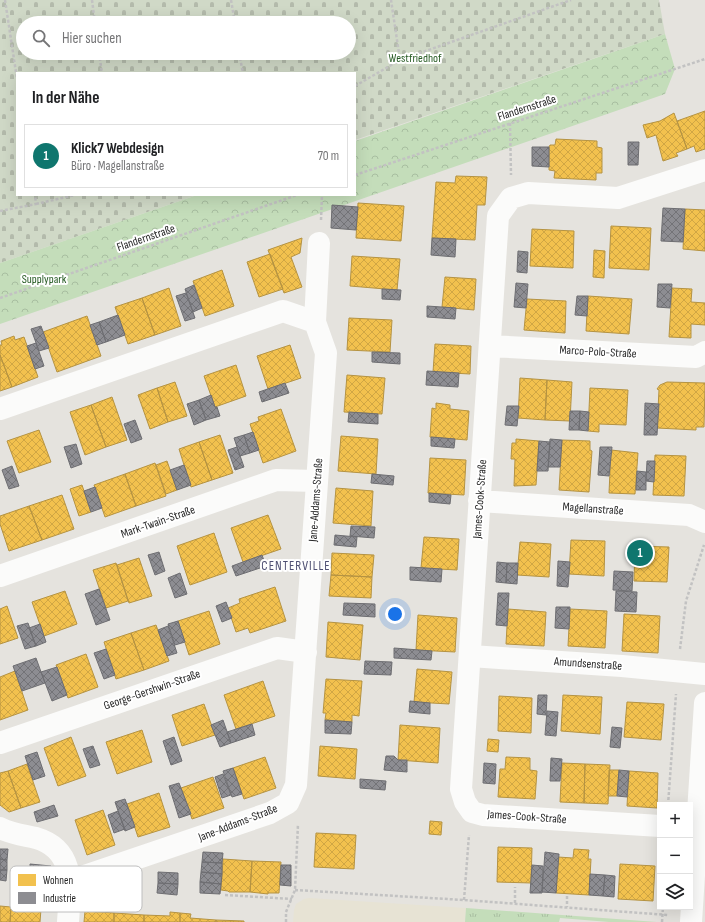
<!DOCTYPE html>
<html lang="de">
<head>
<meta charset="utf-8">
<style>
  body { margin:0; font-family:"Sofia Sans Condensed",sans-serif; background:#f2f2f2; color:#202124 }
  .controls { position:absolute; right:12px; bottom:12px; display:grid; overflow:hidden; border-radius:0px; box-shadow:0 4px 16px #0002 }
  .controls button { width:36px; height:36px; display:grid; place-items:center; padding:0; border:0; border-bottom:1px solid #e0e0e0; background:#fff; color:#202124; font:20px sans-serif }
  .you { position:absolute; left:395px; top:614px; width:14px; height:14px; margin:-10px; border:3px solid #fff; border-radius:50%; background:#1a73e8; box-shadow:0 0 0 6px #1a73e833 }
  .badge { display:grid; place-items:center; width:26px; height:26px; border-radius:50%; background:#0f766e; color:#fff; font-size:13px; font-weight:700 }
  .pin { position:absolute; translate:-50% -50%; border:2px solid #fff; box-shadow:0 1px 4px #0006 }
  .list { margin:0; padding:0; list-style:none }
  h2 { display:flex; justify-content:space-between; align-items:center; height:52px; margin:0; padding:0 16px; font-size:17px }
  h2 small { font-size:13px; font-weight:400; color:#757577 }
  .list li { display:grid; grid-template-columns:26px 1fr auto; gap:12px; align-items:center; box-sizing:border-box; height:64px; margin:0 8px 8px; padding:0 8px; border:1px solid #e0e0e0; border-radius:0px }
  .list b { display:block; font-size:15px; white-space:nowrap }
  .list p { margin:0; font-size:13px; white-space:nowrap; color:#757577 }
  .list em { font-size:13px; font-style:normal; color:#757577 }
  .icon { flex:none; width:22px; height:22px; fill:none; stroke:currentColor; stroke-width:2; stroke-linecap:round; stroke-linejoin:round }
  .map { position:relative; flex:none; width:705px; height:922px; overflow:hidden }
  .search { position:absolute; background:#fff; box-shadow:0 4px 16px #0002; left:16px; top:16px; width:340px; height:44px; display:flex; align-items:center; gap:10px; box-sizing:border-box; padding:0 14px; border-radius:22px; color:#757577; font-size:15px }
  .panel { position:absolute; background:#fff; box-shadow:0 4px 16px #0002; left:16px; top:72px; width:340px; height:124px; border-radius:0px }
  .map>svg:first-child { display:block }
  .education { fill:#e7e3d4 }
  .grass { fill:url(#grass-tufts) }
  .cemetery { fill:url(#cemetery-stones); fill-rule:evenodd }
  .park { fill:url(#park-crowns) }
  .homes { fill:url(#homes-cross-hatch); stroke:#b59342 }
  .industry { fill:url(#industry-cross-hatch); stroke:#6e6e72 }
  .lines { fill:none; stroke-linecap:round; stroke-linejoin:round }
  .path { stroke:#c2c2c2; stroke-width:2.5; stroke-dasharray:3 2; stroke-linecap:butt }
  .minor { stroke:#fbfbfa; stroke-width:22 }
  .labels { text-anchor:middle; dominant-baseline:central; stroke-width:4; stroke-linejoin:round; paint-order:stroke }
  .park-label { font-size:12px; fill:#255a22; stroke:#fff }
  .street-label { font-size:12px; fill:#272727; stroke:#fff }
  .neighbourhood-label { font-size:13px; letter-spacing:1px; fill:#4e4f72; stroke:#fff }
  .key { fill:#fff; stroke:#bebebe; stroke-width:1 }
  .key-label { font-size:11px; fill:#272727 }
</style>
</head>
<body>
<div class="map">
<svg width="705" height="922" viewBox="0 0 705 922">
  <defs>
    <pattern id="grass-tufts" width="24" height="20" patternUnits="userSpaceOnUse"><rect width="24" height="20" fill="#c4ddba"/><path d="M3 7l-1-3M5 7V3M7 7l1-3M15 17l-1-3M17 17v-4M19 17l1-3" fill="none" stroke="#a8bea0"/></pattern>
    <pattern id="cemetery-stones" width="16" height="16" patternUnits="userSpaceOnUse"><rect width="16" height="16" fill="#d0d9c7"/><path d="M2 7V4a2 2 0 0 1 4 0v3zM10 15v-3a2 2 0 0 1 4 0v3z" fill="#b3baab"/></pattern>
    <pattern id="park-crowns" width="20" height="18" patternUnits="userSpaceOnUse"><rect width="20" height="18" fill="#c4ddba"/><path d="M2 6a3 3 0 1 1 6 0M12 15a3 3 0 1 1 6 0" fill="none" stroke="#a8bea0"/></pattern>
    <pattern id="homes-cross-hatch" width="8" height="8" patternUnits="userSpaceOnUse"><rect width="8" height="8" fill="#f2c14e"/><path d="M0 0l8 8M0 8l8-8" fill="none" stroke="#d0a644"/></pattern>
    <pattern id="industry-cross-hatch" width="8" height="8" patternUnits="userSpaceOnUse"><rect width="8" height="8" fill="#8d8d92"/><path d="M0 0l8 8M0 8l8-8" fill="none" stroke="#737377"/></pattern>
  </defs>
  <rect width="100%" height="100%" fill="#e5e3de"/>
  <path class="education" d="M309,898L466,908L465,922H293L294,910L296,904L304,899Z"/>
  <path class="grass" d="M466,908L657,922H609L560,918L559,922H465Z"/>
  <path class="cemetery" d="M0,0H659L665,34L355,140V73H17V195H197L0,263ZM23,23H349V53H23Z"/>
  <path class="park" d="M665,34L675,69L665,94L0,324V263L197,195H355V141Z"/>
  <path class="homes" d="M705,111V149L696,152L694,146L687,149L677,121Z
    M674,113L687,149L676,153L678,156L663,161L656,135L647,138L643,125L660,121Z
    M556,139L597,141V147L602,148V173H596V180L554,178L555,171L549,170V147L550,145H555Z
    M456,176L487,177L485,205H477L475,240L432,238L436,182L455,183Z
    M358,203L404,206L401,241L356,238Z
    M685,209L705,210V251L683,249Z
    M611,226L651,228L649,270L609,268Z
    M532,229L574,231L573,268L530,266Z
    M302,238L300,253L291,257L302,287L284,293L268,250Z
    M594,250L605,251L604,278L593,277Z
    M270,254L283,289L259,297L247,262Z
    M352,256L400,259L397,290L350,286Z
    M222,270L234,306L205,316L193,281Z
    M445,277L476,279L474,310L442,307Z
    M169,288L181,326L155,335L142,298Z
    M672,288L692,289L691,302L705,303V325L691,324V338L669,337Z
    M588,296L632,299L629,334L586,331Z
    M142,298L155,335L128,344L115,307Z
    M527,299L566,301L565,333L524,330Z
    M87,316L101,356L57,372L43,332Z
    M349,318L392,320L390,352L347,350Z
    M14,336L15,340L24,337L38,377L12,387L0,355V345H2L1,341Z
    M435,344L471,346L470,374L433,372Z
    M290,345L301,378L268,389L257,356Z
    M0,355L12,387L0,391Z
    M236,365L246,396L215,407L204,376Z
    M347,375L385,378L382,414L344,412Z
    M520,378L547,380L545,420L518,418Z
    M547,380L572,382L570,421L545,420Z
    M175,382L187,416L168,422L157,388Z
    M667,382L705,383L704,427H696V430L657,428L659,390L657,389L660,385Z
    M157,388L168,422L150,429L138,395Z
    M590,388L628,390L626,425L599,424V432L588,431Z
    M112,397L127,440L106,447L91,405Z
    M436,403L450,405V409L469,411L467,440L430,437L432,408L436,409Z
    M91,405L106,447L85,455L70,412Z
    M281,409L296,451L263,463L250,424L259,421L258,417Z
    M39,430L51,462L19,473L7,441Z
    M220,435L233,473L212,480L199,442Z
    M341,436L378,439L376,474L338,471Z
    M516,439L539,441L536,485L514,486L515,459H511L512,443H516Z
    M562,440L590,441V450L592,451L589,492L559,490Z
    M199,442L212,480L191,487L179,449Z
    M611,450L638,453L635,494L609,493Z
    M655,455L686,456L684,496L653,495Z
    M430,458L466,460L464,495L428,493Z
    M167,461L177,490L166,494L156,465Z
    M155,463L166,496L136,506L125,474Z
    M125,474L136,506L105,517L94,485Z
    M82,485L91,512L79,516L70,489Z
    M336,488L373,491L371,526L333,523Z
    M62,495L74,529L42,540L29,506Z
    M29,506L42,540L9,551L0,524V516Z
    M268,515L281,549L243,562L231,528Z
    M214,533L227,572L190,585L177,546Z
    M424,537L459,539L457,570L421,568Z
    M571,540L605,541L604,576L569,574Z
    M520,542L551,544L549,577L517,575Z
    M635,546L669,547L667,582L634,581Z
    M332,553L374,555L372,577L331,575Z
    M139,558L152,596L129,603L117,565Z
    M116,563L128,601L106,608L93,570Z
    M331,575L372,577L371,598L329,596Z
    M275,587L286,621L250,633L248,628L236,632L228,608L240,603L239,599Z
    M65,591L77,624L44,636L32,602Z
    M7,606L18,638L0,644V609Z
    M508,609L546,612L544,646L506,644Z
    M570,609L607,611L605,648L568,646Z
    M209,611L220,644L189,655L178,621Z
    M624,614L660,616L658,653L622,651Z
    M418,615L457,618L455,652L416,650Z
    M328,622L363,625L360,660L326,657Z
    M156,625L169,661L144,670L131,633Z
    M131,633L144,670L116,679L104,642Z
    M86,654L98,687L68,698L56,665Z
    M417,669L452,672L449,704L414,702Z
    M15,671L28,710L0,720V677Z
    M326,679L362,681L359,716L352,715V722L325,720L326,713H323Z
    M263,681L275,716L236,729L224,695Z
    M563,695L602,697L600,734L561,731Z
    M499,696L532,698L531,733L498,731Z
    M627,702L664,704L661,740L624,737Z
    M204,704L215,735L182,746L172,715Z
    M400,725L440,728L438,763L398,760Z
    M142,730L152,762L117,774L106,742Z
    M71,737L86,776L58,786L44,748Z
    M488,739L499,740L498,752L487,751Z
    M320,746L357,749L355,779L318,776Z
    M265,757L276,788L244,799L233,768Z
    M506,757L530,758V770L537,771L535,799L498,797L500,769H505Z
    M562,763L585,764L584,803L560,802Z
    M27,764L40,802L21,808L8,771Z
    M585,764L610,765L608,804L584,803Z
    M609,770H619L617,796H608Z
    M8,771L21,808L9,812L0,805V773Z
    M629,771L658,773L657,808L627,806Z
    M213,777L224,808L192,819L181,788Z
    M159,793L170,827L138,837L127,804Z
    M103,810L115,845L87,855L75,820Z
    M430,821L442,822L441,835L429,834Z
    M316,833L356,835L354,869L314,867Z
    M498,847L532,848L531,883L497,882Z
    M574,849L589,850L588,859H591L589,895L556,893L558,857L573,858Z
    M223,859L252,861L250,892H229L228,891L221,890Z
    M252,861L281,862L279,893H268V894L250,892Z
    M620,864L655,866L653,901L618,899Z
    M0,906L11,907L10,922H0Z
    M11,907L41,909L40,922H10Z
    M85,911L114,913V922H84Z
    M170,912L180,913V922H144V915L170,916Z
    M114,913L144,915V922H114Z
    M180,913L191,914L190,918L216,920V922H180Z
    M216,920L244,921V922H216Z"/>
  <path class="industry" d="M628,142H639L638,165H628Z
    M532,147H549V167L532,166Z
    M332,205L358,207L356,230L331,228Z
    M663,208L685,209L683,242L661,241Z
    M432,238L456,239L455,257L431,255Z
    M518,251L528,252L527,273L517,272Z
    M516,283L528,284L526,308L514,307Z
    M658,284H672L670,308L657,307Z
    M194,285L202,308L193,312L185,289Z
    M382,289L401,290L400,300L382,299Z
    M186,293L195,318L185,321L176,296Z
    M577,296H588L587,316L575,315Z
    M427,306L456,308L455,319L427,317Z
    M118,315L125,335L106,342L99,322Z
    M99,322L106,342L97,345L90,325Z
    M41,326L49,348L39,351L31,329Z
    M36,343L44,366L35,369L27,346Z
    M372,352L400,353V364L372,362Z
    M427,371L459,373L458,387L426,385Z
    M285,383L289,393L262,402L259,392Z
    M211,395L215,407H217L220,416L206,420L199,400Z
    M199,400L206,420L194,425L187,404Z
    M645,403L659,404L657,435H644Z
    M507,406H519L517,426L505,425Z
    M570,411H580L579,430H569Z
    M580,411L589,412L588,431L579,430Z
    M349,412L378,414V424L348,422Z
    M135,420L142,439L131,443L124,424Z
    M253,432L259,450L250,453L244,435Z
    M244,435L250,453L240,456L234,438Z
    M431,437L455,439L454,448L431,446Z
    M550,439L562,440L560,467H548Z
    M539,441L550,442L548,471H537Z
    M76,444L82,464L71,468L64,447Z
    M237,447L244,467L235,470L228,450Z
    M600,447H612L609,476L598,475Z
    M647,461H655L654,482L646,481Z
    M184,465L191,485L177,490L170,470Z
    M12,466L19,486L9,489L2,470Z
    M637,471L646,472V490H636Z
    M372,474L394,476L393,485L371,483Z
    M95,487L102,508L91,512L84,491Z
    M429,493L451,495L450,504L429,502Z
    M351,526L375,527L374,538L350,536Z
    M335,535L357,537L356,547L334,545Z
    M159,552L165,571L155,575L148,555Z
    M262,555L266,566L236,576L232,566Z
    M558,561L570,562L568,587L557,586Z
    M497,562L507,563L506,583L496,582Z
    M507,563H518L517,584L506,583Z
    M410,567L442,569L441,582L410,580Z
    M614,571L633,572L632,591L613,590Z
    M180,573L187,594L175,598L168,578Z
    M99,589L110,620L96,625L85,594Z
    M616,591L637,592L636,612L615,611Z
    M498,593H509L507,626L496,625Z
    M226,602L232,618L222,622L216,606Z
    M344,603L375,604V617L343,615Z
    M556,607H570L569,629L555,628Z
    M178,621L185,642L175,645L168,624Z
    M28,623L36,646L25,649L17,626Z
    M40,624L46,642L36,646L29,628Z
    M168,626L177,653L167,656L158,630Z
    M394,648L432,651L431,660L394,658Z
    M106,649L115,675L104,679L94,653Z
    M36,658L45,683L22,691L13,666Z
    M365,661L392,662L391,675L364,674Z
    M57,667L67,695L52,701L41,672Z
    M538,695H547L546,715L537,714Z
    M410,701L430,703V714L409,712Z
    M547,711L558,712L556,736L545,735Z
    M223,720L231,743L220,747L211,725Z
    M325,720L352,722L351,734L325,733Z
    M252,724L255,735L231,743L227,732Z
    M612,727L622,728L620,748L610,747Z
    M174,737L182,761L171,765L163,741Z
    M93,746L100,765L90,768L83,749Z
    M37,752L45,776L33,780L25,756Z
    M386,756H394L398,760H407V772L384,770Z
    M551,758L562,759L560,781H550Z
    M484,763L496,764L495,784L483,783Z
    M233,768L242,794L232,797L223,771Z
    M619,770L629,771L627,797L617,796Z
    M223,774L231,795L222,798L215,777Z
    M360,779L386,781L385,790L360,788Z
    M179,783L191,814L179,818L169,786Z
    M125,799L135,827L125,831L115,802Z
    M54,805L58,816L37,822L34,812Z
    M118,811L125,829L114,833L108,815Z
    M0,849H8L7,860L0,859Z
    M203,852L223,853L222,863L202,862Z
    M545,852L559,854L556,893L542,892Z
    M0,859L7,860V870H0Z
    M202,862L222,863V874L201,872Z
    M30,864L51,866L50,876L30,875Z
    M281,865H291V886L280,885Z
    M532,865L543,866L542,893H530Z
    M0,870H7L6,881L0,880Z
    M158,872L178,873V884L158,883Z
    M201,872L222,874L221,884L200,882Z
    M590,874L605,875L603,896L589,895Z
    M605,875L615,876L614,897L603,896Z
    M200,882L221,884L220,894L200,893Z
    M158,883L178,884L177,895L157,893Z"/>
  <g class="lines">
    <path class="path" d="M5,0L17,79
      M92,0L95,23
      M231,0L235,23
      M99,53L102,73
      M239,53L243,73
      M400,60L571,0
      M355,86L400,60L391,0
      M510,123L511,175
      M355,175L705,59
      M36,204L75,195
      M0,211L36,204L35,195
      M321,220L322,195
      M0,298L297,195
      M680,649L686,601L704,545
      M668,805L676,694
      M295,890L464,900L668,915
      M225,895L292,899
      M567,896V907
      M464,900L469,835
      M515,903V887
      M286,922V912L295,890L298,824
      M662,922L663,907"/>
    <path class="minor" d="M315,322L319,243
      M490,346L696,357L705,352
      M0,409L283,311L315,322L326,353L296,785L288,803L270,813L70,881
      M479,501L689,515L705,522
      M0,576L276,480L317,481
      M470,656L622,666L705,674
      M0,743L277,648L306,652
      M660,826L483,815L472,812L465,802L461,789L498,216L511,198L528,193L618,198L705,170
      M0,828C12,834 23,835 36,838C77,850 70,889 68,922
      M691,922L705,703"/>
  </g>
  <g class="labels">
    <g class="park-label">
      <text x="415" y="58">Westfriedhof</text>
      <text x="44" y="279">Supplypark</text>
    </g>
    <g class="street-label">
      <text transform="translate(527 108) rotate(-18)">Flandernstraße</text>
      <text transform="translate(146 238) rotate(-19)">Flandernstraße</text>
      <text transform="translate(598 352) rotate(3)">Marco-Polo-Straße</text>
      <text transform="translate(480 499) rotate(-86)">James-Cook-Straße</text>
      <text transform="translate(316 500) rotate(-86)">Jane-Addams-Straße</text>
      <text transform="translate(593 509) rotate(4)">Magellanstraße</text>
      <text transform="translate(158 522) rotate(-19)">Mark-Twain-Straße</text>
      <text transform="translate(588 664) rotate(4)">Amundsenstraße</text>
      <text transform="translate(152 690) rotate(-19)">George-Gershwin-Straße</text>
      <text transform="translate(527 817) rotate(4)">James-Cook-Straße</text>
      <text transform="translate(238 823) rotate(-21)">Jane-Addams-Straße</text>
    </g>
    <g class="neighbourhood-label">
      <text x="296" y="566">CENTERVILLE</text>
    </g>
  </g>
  <rect x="10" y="866" width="132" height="46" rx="6" class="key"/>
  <rect x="18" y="874" width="18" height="12" fill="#f2c14e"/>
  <rect x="18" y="892" width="18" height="12" fill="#8d8d92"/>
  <g class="key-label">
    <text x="43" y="884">Wohnen</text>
    <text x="43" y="902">Industrie</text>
  </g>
</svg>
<div class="controls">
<button>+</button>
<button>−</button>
<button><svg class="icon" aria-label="layers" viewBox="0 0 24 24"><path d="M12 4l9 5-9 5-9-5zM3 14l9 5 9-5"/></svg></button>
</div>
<div class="you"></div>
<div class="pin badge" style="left:640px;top:553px">1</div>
<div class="search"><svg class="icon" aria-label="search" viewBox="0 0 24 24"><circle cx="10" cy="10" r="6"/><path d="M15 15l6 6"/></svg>Hier suchen</div>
<section class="panel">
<h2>In der Nähe<small></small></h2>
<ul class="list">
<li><span class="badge">1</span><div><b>Klick7 Webdesign</b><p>Büro · Magellanstraße</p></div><em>70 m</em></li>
</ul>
</section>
</div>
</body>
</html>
